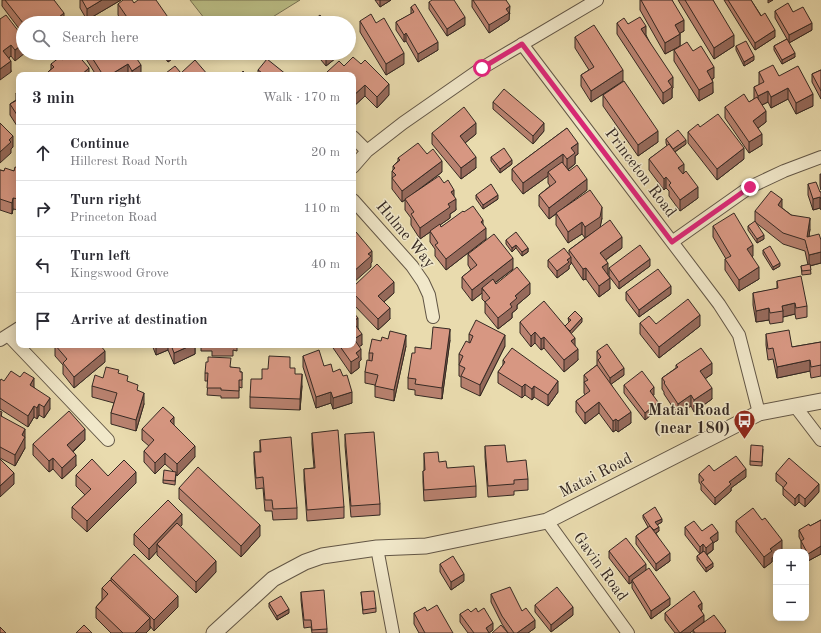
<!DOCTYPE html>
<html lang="en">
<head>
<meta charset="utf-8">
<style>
  body { margin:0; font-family:"Old Standard TT",serif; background:#f2f2f3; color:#2b2b33 }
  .controls { position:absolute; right:12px; bottom:12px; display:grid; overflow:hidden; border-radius:8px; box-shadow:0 2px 10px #0003 }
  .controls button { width:36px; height:36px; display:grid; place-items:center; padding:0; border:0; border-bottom:1px solid #e1e1e2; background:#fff; color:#2b2b33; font:20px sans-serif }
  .stop { position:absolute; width:12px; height:12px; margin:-9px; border:3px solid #db2777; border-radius:50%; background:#fff }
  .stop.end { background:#db2777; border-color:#fff; box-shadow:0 1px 4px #0008 }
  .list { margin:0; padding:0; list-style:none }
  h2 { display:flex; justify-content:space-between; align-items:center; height:52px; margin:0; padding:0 16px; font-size:17px }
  h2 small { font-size:13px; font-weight:400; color:#7c7c81 }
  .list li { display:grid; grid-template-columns:26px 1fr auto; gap:12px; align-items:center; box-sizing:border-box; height:56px; padding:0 16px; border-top:1px solid #e1e1e2 }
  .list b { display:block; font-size:15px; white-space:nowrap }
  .list p { margin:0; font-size:13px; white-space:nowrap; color:#7c7c81 }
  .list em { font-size:13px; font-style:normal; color:#7c7c81 }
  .icon { flex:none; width:22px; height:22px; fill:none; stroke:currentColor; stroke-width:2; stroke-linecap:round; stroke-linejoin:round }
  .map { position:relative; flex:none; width:821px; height:633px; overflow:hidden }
  .search { position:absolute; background:#fff; box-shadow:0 2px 10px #0003; left:16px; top:16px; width:340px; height:44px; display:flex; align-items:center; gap:10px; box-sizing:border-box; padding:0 14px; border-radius:22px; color:#7c7c81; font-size:15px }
  .panel { position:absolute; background:#fff; box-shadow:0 2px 10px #0003; left:16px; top:72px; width:340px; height:276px; border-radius:8px }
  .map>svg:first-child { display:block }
  .green { fill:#bbbf87; stroke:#787455 }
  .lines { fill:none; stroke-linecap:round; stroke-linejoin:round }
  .minor-casing { stroke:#625646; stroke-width:14 }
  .tertiary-casing { stroke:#625646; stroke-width:17 }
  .minor { stroke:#f1e8ca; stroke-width:12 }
  .tertiary { stroke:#f1e8ca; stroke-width:15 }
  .wall { fill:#b98270; stroke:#352923 }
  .shaded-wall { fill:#966a5b; stroke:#352923 }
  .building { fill:#d79782; stroke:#352923 }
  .route { stroke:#db2777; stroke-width:5 }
  .labels { text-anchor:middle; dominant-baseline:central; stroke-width:3; stroke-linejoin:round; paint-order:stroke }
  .street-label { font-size:16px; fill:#352923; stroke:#f1e8ca }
  .poi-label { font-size:16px; font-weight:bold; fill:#352923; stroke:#f1e8ca; text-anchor:end }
</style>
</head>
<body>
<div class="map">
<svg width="821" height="633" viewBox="0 0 821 633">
  <rect width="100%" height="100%" fill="#e9dbae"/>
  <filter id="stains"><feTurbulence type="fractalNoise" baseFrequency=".005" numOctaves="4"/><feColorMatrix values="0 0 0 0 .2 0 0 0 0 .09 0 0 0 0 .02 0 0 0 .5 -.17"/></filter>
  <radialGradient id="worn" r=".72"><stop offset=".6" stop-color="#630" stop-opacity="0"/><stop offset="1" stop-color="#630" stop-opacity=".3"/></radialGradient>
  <path class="green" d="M190,0H300L263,23H208Z"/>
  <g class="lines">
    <defs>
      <path id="minor" d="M522,44L719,304L739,335L759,413
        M353,137L367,151
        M353,167L367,151L403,123L482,68L597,0
        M353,200L412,266L423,282L429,295L433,317
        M672,242L750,187L784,171L821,157
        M8,335L108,440
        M0,340L19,328
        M795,406L821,440
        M547,521L628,633
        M377,548L393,633"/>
      <path id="tertiary" d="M214,633L273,579L305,562L322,556L377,548L426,546L547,521L759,413L821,401"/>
    </defs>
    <use href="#minor" class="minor-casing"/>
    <use href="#tertiary" class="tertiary-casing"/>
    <use href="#minor" class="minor"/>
    <use href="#tertiary" class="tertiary"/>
  </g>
  <path class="wall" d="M2,0H54L64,23H23V34L2,6Z
    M80,0H121L87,20L80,8Z
    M375,0H391L380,7Z
    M472,0H506L510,14H509V20L489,33L472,7Z
    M640,0H672L684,31L680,33V46L665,54L640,10Z
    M678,0H713L734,46L714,59Z
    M724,0H751L775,37L755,50Z
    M429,2L465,25L447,36L429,9Z
    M134,3L172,23H123L118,15V4Z
    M411,7L438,50L418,62L406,41L404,42L396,30V22L411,14Z
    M775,11L793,12L812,30L789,43L795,57L782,64L774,50V46L787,39L775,18Z
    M0,19L23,37L15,61L11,56L9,58L11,72Z
    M360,21L404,64L386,75L360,32Z
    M617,23L628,24L646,35L673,88L672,89V98L663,104L617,34Z
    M575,37L623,81L658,142L638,156L603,106V95L617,85L591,102L581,86V75L589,70L575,48Z
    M736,46L754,60L744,66L736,50Z
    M674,50L693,51L714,78L712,79L713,93L699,101L674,61Z
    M86,53H133L141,75H96L86,59Z
    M161,53H180L168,62Z
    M311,53H341V54L326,66L316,54L313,56Z
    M62,60L89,75H48V72L51,69V64Z
    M344,66L389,95L377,108L365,96L353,107V75H327V72Z
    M258,70L287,75H258Z
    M821,70V99L812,82V74Z
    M759,72L779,76L813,106L796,114L788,99L771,108L768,102L762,105L766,122L758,128L762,145L749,153L725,118V107L749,102L754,99V87L759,85Z
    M19,92V129L10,115V104L16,100V93Z
    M493,102L544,131L533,144L493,109Z
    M700,127L744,159L717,180L688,143V132Z
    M567,128L578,154L575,156V164L568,170L587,190L564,207L602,218L600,227L622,248L606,260L610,289L599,297L586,279L583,280L571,262V264L569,266V269L557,278L548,267V260L569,255V250L585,238L582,234L568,243L556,225V214L549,219L539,206V195L550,186L548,183V176L523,194L512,180V169Z
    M432,133L476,134L465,143L476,168L461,179L432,144Z
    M666,139L686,144L675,152L684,173L698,198L680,211L669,196V191L666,188L664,190L649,170V159L667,146L666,143Z
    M427,154L442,172L415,193L454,197L456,210L450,214V218L440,225L441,227L464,212L483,224L486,239L446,270L435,256V249L430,242V232L420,239L411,225V218L405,210V200L402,202L392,189V171L393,170V166L398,161V158Z
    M491,157L512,164L500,173L491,161Z
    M19,168V210L13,209L12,214L0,210V170L4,171H14Z
    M820,174H821V190L820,186Z
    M808,184L820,192H821V210L820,208L813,210L808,195Z
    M476,195L498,199L483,209L476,199Z
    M782,208L810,229L809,236L821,240V263L810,266L811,274L802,275L801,266L808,265L805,251L783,244L755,222L764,239L757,243L748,230V226L755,222V211Z
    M713,226L753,256L752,257L759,279L739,291L725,270V259H726L713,237Z
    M506,240L528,248V252L522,256L516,248L512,252L506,244Z
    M763,250L780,266L773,270L763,254Z
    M468,254L513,269L495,283L496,284L530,294L517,305V309L512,313V318L498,329L485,313V302L482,299V293L472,301L462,288V277L471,270L468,265Z
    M650,266L619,289L609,276V268Z
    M777,281L807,306V317L796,319L795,314L783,317V322L770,324L769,320L756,322L753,305V293L777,289Z
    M353,287L394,293L384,302L390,319L378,330L353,304Z
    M626,292L671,294L639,317L626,300Z
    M568,318L582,322L571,333L575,346L578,360L564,372L544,348L541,350L535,343L531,347L520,333V322L565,326L569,322Z
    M640,323L700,326L659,358L640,334Z
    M358,328L362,345L359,346L361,360L359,362V368L351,374L331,345H353Z
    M469,334L505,346L480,396L461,387V377L459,376V354L469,343Z
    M766,334L792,347L821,342V376L811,378L810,371L777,378L773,359L768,360L766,345Z
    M388,339L406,346L394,401L375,397V385L365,383V372L369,361V353L381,341Z
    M450,340L442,399L415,395V390L408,389V378L415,353L431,349Z
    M55,345L84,348L105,362L74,388L63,374V365L55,356Z
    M152,345H195V354L174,364L168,350L156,355Z
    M197,345H237V351L233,350V356H212V351H201V345L197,346Z
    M597,351L624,375L611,384L631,423L618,432L616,430L613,432L599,413L585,424L576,412V401L585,395L584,393V375L597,365Z
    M303,356L324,366L333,372L352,403L333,409L331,403L316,408L303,367Z
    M503,360L558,392L548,406L534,397L532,400L525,395L522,398L498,383V372L503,365Z
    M676,365L712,374L705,379L712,399L694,412L691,406L678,415L664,394V392L662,389V378L676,368Z
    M231,367L240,372H242V388L239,387V398H221V396L207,395L208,381H205V373Z
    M290,368L302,386L300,410L250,408V397L268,369Z
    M119,374L138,391L144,404L136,431L111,424V413L114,403L92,397V386L103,378Z
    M0,381L34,387L50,409L44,418L39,415L37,419L34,417L28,427L0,409Z
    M624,385L654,395H653L658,409L645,420L624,393Z
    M0,411L2,417L25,448L15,466L0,458Z
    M174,425L195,457L177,476L176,474L175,485L163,483V480L173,471L165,464L155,474L144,462V451L149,446L142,440V429Z
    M312,433L344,507V518L307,521L304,480V469L314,468L312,444Z
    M345,434L380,504V515L351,517L345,446Z
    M85,440L73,452L76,466L62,479L53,469L49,472L33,455V444Z
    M260,440L297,508V519L273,520L272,511H265L263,488L256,489L254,463V452H260Z
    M485,446L507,462L528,479V490L514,491V495L488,497L485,457Z
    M763,449L762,466L750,465V461Z
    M424,453L439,462L447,468L476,486V497L424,501L423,482V471H424Z
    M714,471L746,477L731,488V491L715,505L701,490V485L699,482V474Z
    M776,473L819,492L805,507L799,502L795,506L783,495V487L776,481Z
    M76,475L108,476L136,483L87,532L72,518V507L85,495L76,486Z
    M179,488L260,536L241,557L179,499Z
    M643,515L662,522L657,525L659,531L656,533L670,561L656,571L636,544V536L648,527L643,518Z
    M821,520V554L808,561L806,558V552H803L801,548V541L799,537V530L810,526Z
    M736,521L782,551L772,558V562L764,568L736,532Z
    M182,525L180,527L216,572L196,593L157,555V551L149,560L134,545V534Z
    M685,527L702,531L718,540L713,543V550L707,555L713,567L706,572L697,560V556L700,554L685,535Z
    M609,551L646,570L670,605L651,619L632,588V582L629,584L609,558Z
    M440,564L464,581L451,590L440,572Z
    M111,578L178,607L154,631L150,626V629L146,633H111L96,618V607L102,600V588L111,581Z
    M301,592L327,629V633H312L311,627L304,628L301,600Z
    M361,592L376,608V612L363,614Z
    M491,594L522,611L535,628L528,633H508L502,624L491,602Z
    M269,603L289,613L277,620L269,607Z
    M535,605L573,615L551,632L535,612Z
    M702,610L701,611L704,622L726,633H693V630L690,633H675L665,620V613Z
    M427,611L453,633H419L414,624V613Z
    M471,612L493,630L489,633H468L460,622V614Z"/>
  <path class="shaded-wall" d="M102,0H121L87,20V9Z
    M380,0H391L380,7Z
    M768,0H773L768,3Z
    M510,6L509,20L489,33V25L506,9Z
    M64,13V23H54V21Z
    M465,17V25L447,36V29Z
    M684,20V31L675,36V25Z
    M812,23V30L789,43V35Z
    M646,26V37L641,29Z
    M775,30V37L755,50V43Z
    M406,33V41L404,42V35Z
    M680,34V46L665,54V43Z
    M734,35V46L714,59V48Z
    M438,42V50L418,62V54Z
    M23,44V53H25L15,61V50Z
    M11,45V56L3,62V51Z
    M168,53H180L168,62Z
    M332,53H341V54L326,66V58Z
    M404,53V64L386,75V64Z
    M795,53V57L782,64V60Z
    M754,56V60L744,66V62Z
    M11,61V72L0,80V69Z
    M128,64V75H110Z
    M141,65V75H132V71Z
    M714,67V78L707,82V71Z
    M89,68V75H81Z
    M623,70V81L591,102V91Z
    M673,77V88L672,89V98L663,104V93L668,81Z
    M713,82V93L699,101V90Z
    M389,84V95L377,108V97Z
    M365,85V96L353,107V96Z
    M788,88V99L771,108V97Z
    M768,91V102L758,107V96Z
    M813,94V106L796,114V103Z
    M766,111V122L753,132V121Z
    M476,123V134L460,147V136Z
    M544,123V131L533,144V136Z
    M658,131V142L638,156V145Z
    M762,134V145L749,153V142Z
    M13,136V147L11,149V153L0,163V152L9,140Z
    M686,140V144L673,153V149Z
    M578,143V154L575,156V164L567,170V159L571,148Z
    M744,148V159L717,180V169Z
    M563,154V165L548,172V176L523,194V183Z
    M476,157V168L461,179V168Z
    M512,160V164L500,173V169Z
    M442,161V172L402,202V191Z
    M684,164V175L678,179V168Z
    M666,177V188L664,190V179Z
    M587,179V190L549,219V208Z
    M698,187V198L680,211V200Z
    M454,190V200L456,199V210L450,214V218L420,239V228L448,204L451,192Z
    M498,195V199L483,209V205Z
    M820,197V208L813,210V199Z
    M13,198V209L12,214V203Z
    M782,199V210L778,205Z
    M602,207V218L600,228L585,238V227Z
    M810,218V229L807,248V237Z
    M483,220V230L486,228V239L446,270V259Z
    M582,222V234L568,243V232Z
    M764,235V239L757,243V239Z
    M622,237V248L600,264V253Z
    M516,245V248L512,252V248Z
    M753,245V256L747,260V249Z
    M528,248V252L522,256V252Z
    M372,251V262L371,263V267L353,283V272L368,254Z
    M821,252V263L809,266V255Z
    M571,257V264L569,266V269L557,278V271L567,260Z
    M513,258V269L484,291L482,288V293L472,301V290Z
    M650,259V266L619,289V282Z
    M608,263V274L602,278V267Z
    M780,263V266L773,270V267Z
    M759,267V279L739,291V280Z
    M586,268V279L583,280V269Z
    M610,278V289L599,297V286Z
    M394,282V293L378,307V296Z
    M530,283V294L517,305V309L512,313V318L498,329V318L510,304L515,296Z
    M671,286V294L639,317V310Z
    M795,303V314L783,317V311L782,306Z
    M390,308V319L378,330V319Z
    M769,308V320L756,322V311Z
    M700,315V326L659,358V347Z
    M358,318V329L353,332V321Z
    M582,318V322L570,335V331Z
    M450,329V340L442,399V388Z
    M535,332V343L531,347V336Z
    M362,334V345L354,350V339Z
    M406,335V346L394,401V390Z
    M505,335V346L480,396V385Z
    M544,337V348L541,350V339Z
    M575,338V349L571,341Z
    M156,345H168V350L156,355Z
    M192,345H195V354L174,364V353Z
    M361,349V360L359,362V368L351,374V362L356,353Z
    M578,349V360L564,372V360Z
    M105,351V362L74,388V377Z
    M810,360V371L777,378V367Z
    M712,363V374L700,382V371Z
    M624,368V375L610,385V378Z
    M302,374V386L300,410V399Z
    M34,378V389L30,385Z
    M558,381V392L548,406V395Z
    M525,384V395L522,398V387Z
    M534,386V397L532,400V389Z
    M654,387V395L650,398V391Z
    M712,388V399L694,412V400Z
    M331,392V403L316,408V397Z
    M352,392V403L333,409V398Z
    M144,393V404L136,431V420Z
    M691,395V406L678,415V404Z
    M50,398V409L44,418V407Z
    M599,402V413L585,424V413Z
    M658,402V409L645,420V413Z
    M39,404V415L37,419V408Z
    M34,406V417L28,427V416Z
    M631,412V423L618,432V421Z
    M174,417V428L170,421Z
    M616,419V430L613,432V421Z
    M25,429V448L15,466V455L22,435Z
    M85,429V440L67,456V445Z
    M195,446V457L177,476V464Z
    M165,453V464L155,474V463Z
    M76,455V466L62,479V468Z
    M53,458V469L49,472V461Z
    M746,469V477L731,488V491L715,505V498L729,482Z
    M136,472V483L87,532V521Z
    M14,473V484L0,497V486Z
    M819,484V492L805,507V499Z
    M799,494V502L795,506V499Z
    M182,514V525L160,548L157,544V551L149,560V549Z
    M662,519V522L655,526V522Z
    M260,525V536L241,557V546Z
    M659,527V531L653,535V531Z
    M718,532V540L713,543V550L706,555V548L710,538Z
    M782,540V551L781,552H776V556L772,558V562L764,568V557L770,549Z
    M703,544V551L700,554V547Z
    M821,546V554L808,561V554Z
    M670,553V561L656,571V564Z
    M216,561V572L196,593V582Z
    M713,563V567L706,572V568Z
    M646,564V572L632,580V582L629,584V577Z
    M464,574V581L451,590V582Z
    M178,596V607L154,631V620Z
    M670,598V605L651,619V611Z
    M702,603V610L698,614V606Z
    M573,607V615L551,632V625Z
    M289,609V613L277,620V616Z
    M704,615V622L690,633H680Z
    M150,618V629L146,633H135Z
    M535,620V628L528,633H517Z
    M493,623V630L489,633L486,628Z"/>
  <path class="building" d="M5,0H54L64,13L54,21L56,23H23Z
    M82,0H102L87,9Z
    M123,0H132L134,3L138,0H156L172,23H131L118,4Z
    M432,0H454L465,17L447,29L429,2Z
    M473,0H506L510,6L506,9L509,13L489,25Z
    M641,0H672L684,20L675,25L680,34L665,43Z
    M685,0H713L734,35L714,48Z
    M728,0H751L761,16L765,13L775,30L755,43Z
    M788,3L793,12L803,7L812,23L789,35L775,11Z
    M415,4L438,42L418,54L406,33L404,35L396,22L414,12L411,7Z
    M371,14L376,23L384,18L404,53L386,64L360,21Z
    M6,15L23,37V44L15,50L11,45L3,51L11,61L0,69V19Z
    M320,15L326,23H310Z
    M640,17L646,26L641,29L673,77L668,81L672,87L663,93L617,23L624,18L628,24Z
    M594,25L623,70L591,91L581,75L594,67L575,37Z
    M787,39L795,53L782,60L774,46Z
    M746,41L754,56L744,62L736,46Z
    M687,42L693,51L701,46L714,67L707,71L713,82L699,90L674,50Z
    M71,53H76L89,68L81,75H50L48,72L54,67L51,64L60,57L62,60Z
    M89,53H133L141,65L132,71L128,64L110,75H103Z
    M322,53H332L326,58Z
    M353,57L361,64L365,60L389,84L377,97L365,85L353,96V75H330L327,72L339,61L344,66Z
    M267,59L287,75H265L258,70Z
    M195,60L208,75H168L166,73L175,66L181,73Z
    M773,65L779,76L798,66L813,94L796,103L788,88L771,97L768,91L758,96L754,87L764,82L759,72Z
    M821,70V91L812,74Z
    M243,71L247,75H240Z
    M624,81L658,131L638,145L603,95Z
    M504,89L544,123L533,136L493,102Z
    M19,92V98L16,93Z
    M744,94L749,102L757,97L766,111L753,121L762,134L749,142L725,107Z
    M19,99V118L10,104Z
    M464,107L476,123L460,136L476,157L461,168L432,133Z
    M718,114L744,148L717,169L688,132L698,124L700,127Z
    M0,123L13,136L9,140L11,142L0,152Z
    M567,128L578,143L571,148L575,153L567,159L563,154L523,183L512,169Z
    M678,130L686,140L673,149L666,139Z
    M418,143L427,154L433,149L442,161L402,191L392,178L396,175L392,171L395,168L393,166L400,160L398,158Z
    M669,144L684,164L678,168L683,174L686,171L698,187L680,200L669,185L671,183L666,177L664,179L649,159Z
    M504,148L512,160L500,169L491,157Z
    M562,162L569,171L577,165L587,179L549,208L539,195L556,182L548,172Z
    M15,167L19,168V199L13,198L12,203L0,199V170L4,171L5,168L14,171Z
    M439,176L444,183L448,180L454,190L451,192L456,199L448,204L450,207L420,228L411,214L414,212L405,199Z
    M816,182L820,192H821V199L820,197L813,199L808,184Z
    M491,184L498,195L483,205L476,195Z
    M590,190L602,207L600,217L585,227L582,222L568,232L556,213Z
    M771,191L782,199L778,205L791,215L810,218L807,237L819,234L821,240V252L809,255L805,240L783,233L755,211Z
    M473,206L483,220L481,222L486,228L446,259L435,245L438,243L430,231L440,224L441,227L463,211L464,212Z
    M734,213L753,245L747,249L759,267L739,280L725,259L731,256L713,226Z
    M610,220L622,237L600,253L608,263L602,267L610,278L599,286L586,268L583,269L569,250Z
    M755,221L764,235L757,239L748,226Z
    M356,232L372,251L368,254L371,256L353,272V235Z
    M516,232L528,248L522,252L516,245L512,248L506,240Z
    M494,234L513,258L472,290L462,277L477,265L468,254Z
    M640,245L650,259L619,282L609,268Z
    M770,246L780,263L773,267L763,250Z
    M564,248L571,257L567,260L569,262L557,271L548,260Z
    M377,264L394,282L378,296L390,308L378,319L353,293V287Z
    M810,264L811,270L802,271L801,266Z
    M517,267L530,283L515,296L517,298L510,304L512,307L498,318L485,302L490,298L482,288L493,279L496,284Z
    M658,269L671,286L639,310L626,292Z
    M801,276L807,306L796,308L795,303L782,306L783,311L770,313L769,308L756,311L753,293L778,288L777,281Z
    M688,299L700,315L659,347L640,323L649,316L656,324Z
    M544,301L575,338L571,341L578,349L564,360L544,337L541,339L535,332L531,336L520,322Z
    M575,311L582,318L570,331L565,326L571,320L568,318Z
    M353,312L358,318L353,321Z
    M476,320L505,335L480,385L461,376L465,368L459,365L463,356L459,354L466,341L470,343L473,336L469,334Z
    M353,322L362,334L354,339L361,349L356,353L359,357L351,362L339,345H353Z
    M433,327L450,329L442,388L415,384L416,379L408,378L412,353H415V347L431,349Z
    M789,330L792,347L821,342V365L811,367L810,360L777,367L773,348L768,349L766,334Z
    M390,331L406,335L394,390L375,386L378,375L365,372L367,360L372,361L373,353H369L372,339L381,341L382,337L388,339Z
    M607,344L624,368L610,378L598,360L601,357L597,351Z
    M55,345H82L84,348L87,345H100L105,351L74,377L63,363L67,359Z
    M171,345H192L174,353Z
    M512,348L558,381L548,395L534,386L532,389L525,384L522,387L498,372L505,362L503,360Z
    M701,348L712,363L700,371L712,388L694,400L691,395L678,404L664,383L665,382L662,378L678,367L676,365Z
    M319,350L324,366L331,364L333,372L340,369L343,376L347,375L352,392L333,398L331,392L316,397L303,356Z
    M269,356L290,357V368H295V374H302L300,399L250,397L251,379H262V369H268Z
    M208,357L231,358L230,367L240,368V372H242V380H239V391L221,390V388H207L208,373H205L206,362H208Z
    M597,365L631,412L618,421L616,419L613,421L599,402L585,413L576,401L590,391L584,382L588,380L584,375Z
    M106,367L119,370L118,373L128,376L127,381L138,385L137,390L144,393L136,420L111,413L117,393L92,386L95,375L103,378Z
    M11,371L20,377L24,372L34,378L30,385L50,398L44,407L39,404L37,408L34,406L28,416L0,398V381L1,379L4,381Z
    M642,371L654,387L650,391L658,402L645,413L624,385Z
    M163,407L174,417L170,421L195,446L177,464L165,453L155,463L144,451L154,440L142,429Z
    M0,411L2,412L1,416L25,429L22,435L25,437L15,455L0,447Z
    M69,411L85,429L67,445L76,455L62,468L53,458L49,461L33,444Z
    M338,430L344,507L307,510L304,469L315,468L312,433Z
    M374,432L380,504L351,506L345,434Z
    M291,437L297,508L273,509L272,500H265L263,477L256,478L254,452H261L260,440Z
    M505,445L507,462L526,460L528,479L514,480V484L488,486L485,446Z
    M751,445L763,446L762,462L750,461Z
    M438,452L439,462L446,461L447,468L474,466L476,486L424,490L423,471L425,470L424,453Z
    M736,456L746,469L729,482L731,484L715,498L701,482L704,480L699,474L709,465L714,471Z
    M789,458L819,484L805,499L799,494L795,499L783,488L787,483L776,473Z
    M0,459L14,473L0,486Z
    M92,459L108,476L124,460L136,472L87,521L72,507L91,489L76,475Z
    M198,467L260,525L241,546L179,488Z
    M164,470L176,472L175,481L163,480Z
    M168,500L182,514L149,549L134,534Z
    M655,507L662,519L655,522L659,527L654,530L650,526L643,515Z
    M753,508L762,520L765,518L782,540L770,549L772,551L764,557L736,521Z
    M821,520V546L808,554L801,541L804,539L799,530L809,524L810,526Z
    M694,521L702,531L712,524L718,532L710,538L713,542L706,548L703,544L700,547L685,527Z
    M177,523L216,561L196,582L157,544Z
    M650,526L670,553L656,564L636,536Z
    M626,538L646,564L629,577L609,551Z
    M704,551L713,563L706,568L697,556Z
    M134,554L178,596L154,620L111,578Z
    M453,556L464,574L451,582L440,564Z
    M649,568L670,598L651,611L632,580Z
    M110,580L150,618L135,633H123L96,607L108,594L102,588Z
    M510,587L522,611L526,608L535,620L517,633H514L502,616L491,594Z
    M557,587L573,607L551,625L535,605Z
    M324,590L327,629L312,630L311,620H304L301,592Z
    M374,591L376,608L363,610L361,592Z
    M694,591L702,603L698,606L704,615L680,633L665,613Z
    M281,596L289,609L277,616L269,603Z
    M437,605L453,633H425L414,613L425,607L427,611Z
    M476,608L478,612L484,608L493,623L486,628L489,633H474L460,614L468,609L471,612Z
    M714,615L726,631L724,633H695L693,630Z
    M84,625L92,633H76Z
    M501,625L508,633H492Z
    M0,627L6,633H0Z"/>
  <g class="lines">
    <path class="route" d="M482,68L522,44L672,242L750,187"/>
  </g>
  <defs>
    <symbol id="bus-pin" viewBox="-11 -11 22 30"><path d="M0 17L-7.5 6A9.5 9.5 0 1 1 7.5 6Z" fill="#8f2418" stroke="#f1e8ca"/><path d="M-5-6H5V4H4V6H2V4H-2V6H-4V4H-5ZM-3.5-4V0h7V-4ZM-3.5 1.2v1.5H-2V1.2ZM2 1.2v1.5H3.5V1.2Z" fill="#fff"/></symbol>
  </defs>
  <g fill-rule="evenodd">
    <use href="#bus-pin" x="732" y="408" width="25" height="34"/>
  </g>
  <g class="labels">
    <g class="street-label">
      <text transform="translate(640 173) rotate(53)">Princeton Road</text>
      <text transform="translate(405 235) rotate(50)">Hulme Way</text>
      <text transform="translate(596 476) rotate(-27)">Matai Road</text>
      <text transform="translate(600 567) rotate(54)">Gavin Road</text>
    </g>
    <g class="poi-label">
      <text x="730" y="411">Matai Road<tspan x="730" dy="18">(near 180)</tspan></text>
    </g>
  </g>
  <rect width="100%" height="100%" filter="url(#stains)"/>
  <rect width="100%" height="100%" fill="url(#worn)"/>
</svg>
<div class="controls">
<button>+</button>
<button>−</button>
</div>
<div class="stop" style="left:482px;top:68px"></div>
<div class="stop end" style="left:750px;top:187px"></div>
<div class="search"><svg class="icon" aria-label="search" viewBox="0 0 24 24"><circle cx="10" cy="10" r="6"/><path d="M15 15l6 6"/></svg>Search here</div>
<section class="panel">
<h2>3 min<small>Walk · 170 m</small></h2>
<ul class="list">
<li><svg class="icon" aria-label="ahead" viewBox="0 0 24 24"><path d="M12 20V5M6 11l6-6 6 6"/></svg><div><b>Continue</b><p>Hillcrest Road North</p></div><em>20 m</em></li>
<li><svg class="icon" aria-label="right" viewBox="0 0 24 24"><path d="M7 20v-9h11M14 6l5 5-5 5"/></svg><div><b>Turn right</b><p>Princeton Road</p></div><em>110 m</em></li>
<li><svg class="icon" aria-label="left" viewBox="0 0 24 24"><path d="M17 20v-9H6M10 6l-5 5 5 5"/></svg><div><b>Turn left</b><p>Kingswood Grove</p></div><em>40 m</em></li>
<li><svg class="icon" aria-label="arrive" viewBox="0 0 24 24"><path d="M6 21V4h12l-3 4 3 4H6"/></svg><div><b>Arrive at destination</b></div></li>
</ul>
</section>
</div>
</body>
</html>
